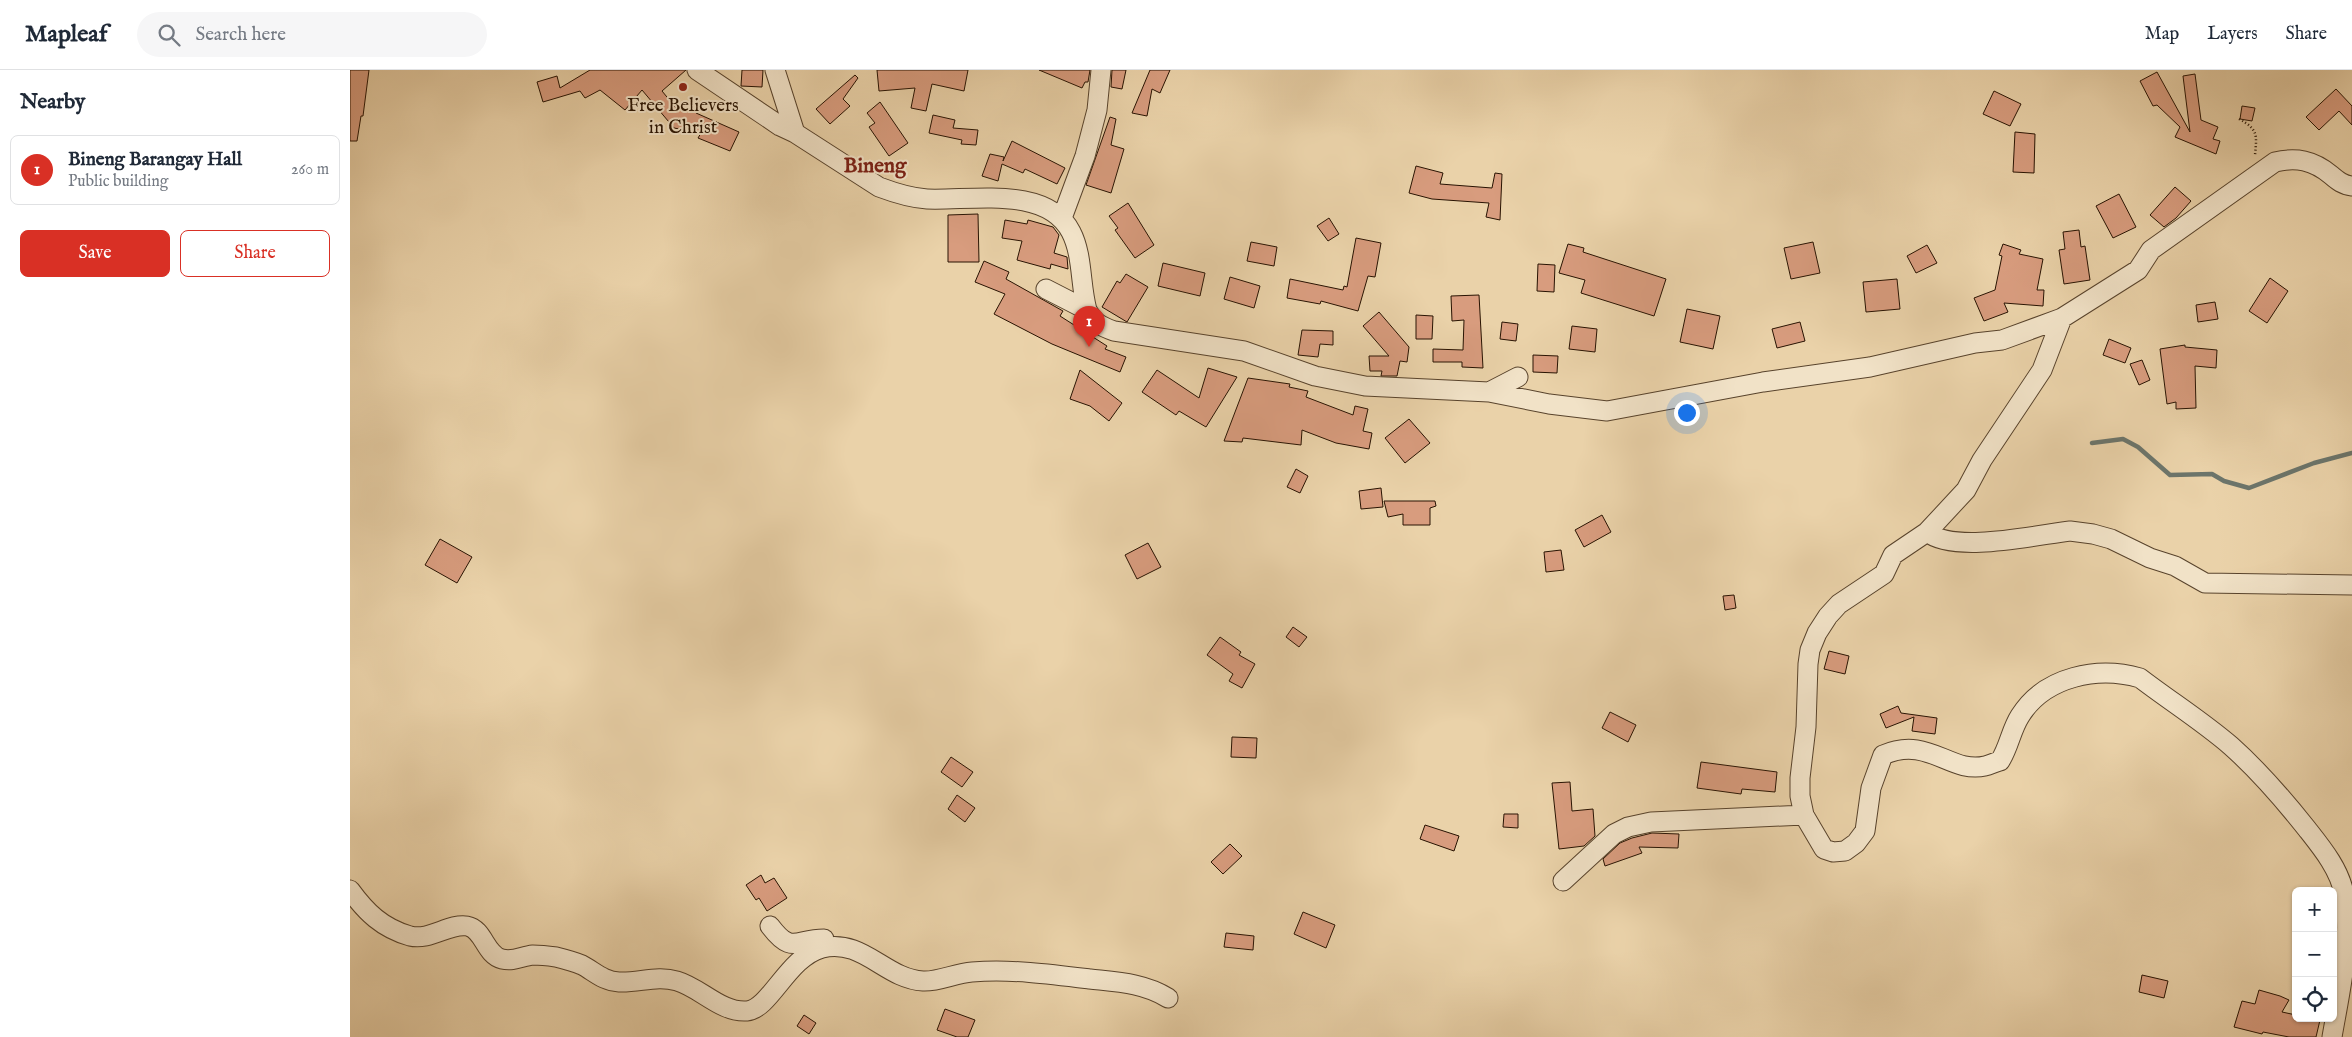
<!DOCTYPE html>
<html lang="en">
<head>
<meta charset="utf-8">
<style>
  body { margin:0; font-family:"IM FELL English",serif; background:#f6f6f7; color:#1f2937 }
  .controls { position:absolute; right:15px; bottom:15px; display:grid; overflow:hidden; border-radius:8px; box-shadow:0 1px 4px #0004 }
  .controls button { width:45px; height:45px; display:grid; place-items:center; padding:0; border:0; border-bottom:1px solid #e0e1e3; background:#fff; color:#1f2937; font:25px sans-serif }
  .you { position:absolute; left:1336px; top:342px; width:18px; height:18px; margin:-12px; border:4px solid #fff; border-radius:50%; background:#1a73e8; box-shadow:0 0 0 8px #1a73e833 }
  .badge { display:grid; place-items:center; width:32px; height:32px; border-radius:50%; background:#d93025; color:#fff; font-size:16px; font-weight:700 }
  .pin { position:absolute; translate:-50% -41px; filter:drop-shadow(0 1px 2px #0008) }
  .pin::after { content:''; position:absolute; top:26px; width:18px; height:15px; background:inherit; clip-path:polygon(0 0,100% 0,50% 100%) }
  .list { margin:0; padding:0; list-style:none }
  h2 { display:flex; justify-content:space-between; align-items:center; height:65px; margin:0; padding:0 20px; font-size:21px }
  h2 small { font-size:16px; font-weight:400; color:#747a83 }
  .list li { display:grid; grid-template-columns:32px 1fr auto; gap:15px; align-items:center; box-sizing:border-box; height:70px; margin:0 10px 10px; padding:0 10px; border:1px solid #e0e1e3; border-radius:8px }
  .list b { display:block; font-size:19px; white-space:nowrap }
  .list p { margin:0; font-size:16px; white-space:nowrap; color:#747a83 }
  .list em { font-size:16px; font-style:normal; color:#747a83 }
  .actions { display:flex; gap:10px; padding:15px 20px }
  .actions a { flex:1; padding:11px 0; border:1px solid #d93025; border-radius:8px; text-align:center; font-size:18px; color:#d93025 }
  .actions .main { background:#d93025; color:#fff }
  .icon { flex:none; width:28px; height:28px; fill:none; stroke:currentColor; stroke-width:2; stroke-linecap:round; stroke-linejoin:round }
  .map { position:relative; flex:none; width:2002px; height:967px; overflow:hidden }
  header { display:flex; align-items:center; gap:30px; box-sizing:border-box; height:70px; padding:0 25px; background:#fff; border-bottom:1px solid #e0e1e3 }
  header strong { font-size:24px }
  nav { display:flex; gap:28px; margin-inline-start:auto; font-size:18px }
  .search { width:350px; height:45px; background:#f6f6f7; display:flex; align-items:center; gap:12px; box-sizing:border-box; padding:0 18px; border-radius:28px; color:#747a83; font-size:19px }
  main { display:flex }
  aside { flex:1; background:#fff }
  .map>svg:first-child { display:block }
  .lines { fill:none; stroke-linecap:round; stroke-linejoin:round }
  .stream { stroke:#6c756b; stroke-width:4.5 }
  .building { fill:#d89c7e; stroke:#281302 }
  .minor-casing { stroke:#58432c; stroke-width:21 }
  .path { stroke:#281302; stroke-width:2.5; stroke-dasharray:1 2.5; stroke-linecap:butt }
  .minor { stroke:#f1e2c7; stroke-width:19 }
  .poi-dot { fill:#8f2418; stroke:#f1e2c7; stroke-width:2 }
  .labels { text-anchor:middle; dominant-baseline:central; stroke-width:4; stroke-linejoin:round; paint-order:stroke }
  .poi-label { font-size:19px; fill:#281302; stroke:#f1e2c7 }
  .quarter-label { font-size:21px; font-weight:bold; fill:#7a1f14; stroke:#f1e2c7 }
</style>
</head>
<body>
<header>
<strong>Mapleaf</strong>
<div class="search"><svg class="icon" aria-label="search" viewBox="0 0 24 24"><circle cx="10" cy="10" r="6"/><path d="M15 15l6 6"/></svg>Search here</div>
<nav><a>Map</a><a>Layers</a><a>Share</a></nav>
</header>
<main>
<aside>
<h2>Nearby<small></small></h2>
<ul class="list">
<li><span class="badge">1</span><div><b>Bineng Barangay Hall</b><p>Public building</p></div><em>260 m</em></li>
</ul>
<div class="actions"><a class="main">Save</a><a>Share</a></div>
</aside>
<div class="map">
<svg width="2002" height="967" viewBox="0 0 2002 967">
  <rect width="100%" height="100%" fill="#ead2a9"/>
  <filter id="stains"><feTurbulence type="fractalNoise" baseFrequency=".004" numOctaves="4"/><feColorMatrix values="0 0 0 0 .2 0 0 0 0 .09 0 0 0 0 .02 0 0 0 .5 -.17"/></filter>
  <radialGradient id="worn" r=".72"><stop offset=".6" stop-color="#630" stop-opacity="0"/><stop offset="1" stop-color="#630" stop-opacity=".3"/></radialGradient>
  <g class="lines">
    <path class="stream" d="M1742,373L1773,369L1788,377L1820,405L1862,404L1874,411L1899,418L1964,393L2002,383"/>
  </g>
  <path class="building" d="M0,0H19L13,46H11L7,71H0Z
    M240,0H336L312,21L326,38L346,42V43L389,62L380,81L348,68L351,63L324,58L292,20L275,40L250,20L235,28L230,21L193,32L187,12L207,6L210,18Z
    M392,0H413L412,17L391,16Z
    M527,0H618L614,21L582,14L576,41L561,38L565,18L529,21Z
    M689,0H740L738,12H735L732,18Z
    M762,0H776L772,19L761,17Z
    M800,0H820L810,23L802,19L797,46L782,43Z
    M1807,2L1840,62L1833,6L1845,4L1851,50L1868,57L1863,69L1870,71L1866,84L1825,67L1830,57L1807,35L1803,36L1790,11Z
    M505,5L508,8L493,29L500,36L480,54L466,39Z
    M1986,19L2002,36V55L1989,41L1969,60L1956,47Z
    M1644,21L1671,34L1660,56L1633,44Z
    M530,32L558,73L539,86L519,57L525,53L517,43Z
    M1892,36L1905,38L1902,51L1890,49Z
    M583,45L605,50L603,58L628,60L626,75L611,74L612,70L579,63Z
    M760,47L766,49L761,75L774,79L761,123L736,115Z
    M1665,62L1685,64L1684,103L1663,102Z
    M662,71L715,98L707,114L675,99L673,103L652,94L648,111L632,106L640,84L654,87L653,91Z
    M1066,96L1093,103L1090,114L1142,118L1145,103L1152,104L1150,150L1136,147L1139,133L1082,129L1059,123Z
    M1825,117L1841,131L1826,148L1814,157L1800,145Z
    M1769,124L1786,157L1763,168L1746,136Z
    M778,133L804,175L785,188L765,160L768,158L759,146Z
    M628,144L629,192H598V145Z
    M979,148L989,164L978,171L967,156Z
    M655,150L677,154L678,150L703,157L709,165L704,183L717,187L718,199L701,194L700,199L667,190L672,171L652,168Z
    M1729,160L1731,177L1735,176L1740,210L1714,214L1709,180L1715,179L1713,162Z
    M1006,168L1031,173L1025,207L1018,206L1008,241L971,231L970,234L937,228L940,209L993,220L994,216L997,217Z
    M901,172L927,177L924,196L897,191Z
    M1463,172L1470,203L1441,209L1434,178Z
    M1218,174L1234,178L1233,182L1316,209L1304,246L1231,223L1235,210L1209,203Z
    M1653,174L1671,180L1669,184L1693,189L1687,220H1694L1693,236L1654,233L1658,242L1634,251L1624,228L1645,220L1652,186L1649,185Z
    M1577,175L1587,193L1566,203L1557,186Z
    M634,191L659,202L656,209L713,241L710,246L757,276L755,279L776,287L770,302L702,274L644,244L655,224L625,212Z
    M813,193L855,203L850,226L808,216Z
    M1188,194L1205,195L1204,222L1187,221Z
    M776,204L798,217L777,252L752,237L767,211L770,213Z
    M880,207L910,216L904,238L874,229Z
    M1920,208L1938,221L1917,253L1899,241Z
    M1547,209L1550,239L1516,242L1513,212Z
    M1129,225L1133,298L1112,297V292H1083V279L1113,280L1114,250L1102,251L1101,226Z
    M1865,232L1868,249L1848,252L1846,235Z
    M1337,239L1370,246L1363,279L1330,272Z
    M1029,242L1059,277L1057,292L1050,291L1047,306H1031L1032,301H1020L1019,286H1039L1013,256Z
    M1066,245L1083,246L1082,269H1066Z
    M1152,252L1168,254L1166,271L1150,269Z
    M1450,252L1455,271L1427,278L1422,259Z
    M1222,256L1247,259L1245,282L1219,279Z
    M952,260L983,261V275L970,274L968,287L948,285Z
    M1759,269L1781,278L1775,293L1753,285Z
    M1835,275V277L1867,280L1866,298L1845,296L1846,338L1826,339V332L1817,334L1810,279Z
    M1183,285L1208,286L1207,303L1183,302Z
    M1792,290L1800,310L1789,315L1780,294Z
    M858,298L887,307L856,357L829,341L826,345L792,322L807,300L849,328Z
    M730,300L772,333L759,351L740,336L720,329Z
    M898,308L940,314L939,317L958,321L956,327L1003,345L1005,336L1018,339L1013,361L1022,363L1019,379L986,373L952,360L951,375L893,368L892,372L874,371Z
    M1059,349L1080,373L1055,393L1035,368Z
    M946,399L958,406L950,423L937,417Z
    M1031,418L1033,437L1011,439L1009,421Z
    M1034,431H1085L1086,436L1080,438V455H1053V444L1038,447Z
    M1252,445L1261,462L1234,477L1225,460Z
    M90,469L122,487L107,513L75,495Z
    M798,473L811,497L787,509L775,485Z
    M1211,480L1214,500L1196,502L1194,482Z
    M1384,525L1386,538L1375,540L1373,526Z
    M943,557L957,567L949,577L936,567Z
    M870,567L891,582L889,585L905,594L892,618L879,611L883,604L857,585Z
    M1479,581L1499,586L1495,604L1474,599Z
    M1548,636L1551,643L1587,648L1585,664L1562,661L1564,647L1536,658L1530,644Z
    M1260,642L1286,655L1278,672L1252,658Z
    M882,667L907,668L906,688L881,687Z
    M601,687L623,702L612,717L591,702Z
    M1351,692L1427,702L1425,722L1392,719L1391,724L1347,718Z
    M1220,712L1222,741L1243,739L1245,766L1234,776L1209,779L1202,713Z
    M607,725L625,738L615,752L598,739Z
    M1154,744H1168V758L1153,757Z
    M1075,755L1109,766L1104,781L1070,769Z
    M1302,763L1329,764L1328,778L1289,777L1292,783L1255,796L1253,789L1270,773L1282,768Z
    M880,774L892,786L873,804L861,792Z
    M411,805L415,813L424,808L437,828L417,841L409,828L406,830L396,815Z
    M953,842L985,855L976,878L944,864Z
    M876,863L904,866L903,880L874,877Z
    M1792,905L1818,911L1814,928L1789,922Z
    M1909,920L1930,926L1939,930L1932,942L1946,945V948L1970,950L1966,967H1939L1913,962L1912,964L1884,957L1892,931L1905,934Z
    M595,939L625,950L618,967H607L587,960Z
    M454,945L466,953L459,964L447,956Z"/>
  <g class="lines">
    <defs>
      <path id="minor" d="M347,0L430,56L445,63L529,117C545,123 561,128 577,129C621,131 697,115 721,162C733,185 730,215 737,240C744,253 750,256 764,261L894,281L965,306L1015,316L1139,322L1199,334L1257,341L1413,312L1520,297L1625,273L1652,270L1712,248L1692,300L1632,390L1616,420L1577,462L1543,485L1534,504L1489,534L1478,546L1467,563L1460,580L1458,594L1456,657L1450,708V726L1454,745L1474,779L1483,782L1495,781L1506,773L1515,761L1521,718L1533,685C1578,665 1600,704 1635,696C1640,695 1645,692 1650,691C1659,677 1661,660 1670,646C1695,606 1748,596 1790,608C1820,631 1852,651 1881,676C1909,701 1934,730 1957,759C1972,778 1990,800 1994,824C2002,871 1990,921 1982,967
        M425,0L445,63
        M712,148L735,86L747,40L751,0
        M696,219L737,240
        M1712,248L1788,200L1801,180L1925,92C1946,87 1963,90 1981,105C1988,111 1993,115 2002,116
        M1139,322L1168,307
        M1577,462C1604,484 1686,465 1720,461L1743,464L1761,469L1800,488L1825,496L1855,513L2002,515
        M1213,811L1264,764L1278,757L1301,752L1454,745
        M0,820C16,842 32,858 60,866C80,871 99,853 117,856C134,859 135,885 152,889C164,892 172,886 183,885C191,885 199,886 206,887C214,889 225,892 232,895C245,902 253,911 269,912C289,913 307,905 327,911C351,918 371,943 397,941C420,939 438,887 472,878C513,868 535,909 573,911C588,912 606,903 622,902C661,899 700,904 740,909C767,912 794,913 818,928
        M420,856C442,885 445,869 474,869"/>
    </defs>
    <use href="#minor" class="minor-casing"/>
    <path class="path" d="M1889,49C1908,59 1907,65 1905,85"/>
    <use href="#minor" class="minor"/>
  </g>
  <circle class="poi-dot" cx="333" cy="17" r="5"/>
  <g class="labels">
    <g class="poi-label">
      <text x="333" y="36">Free Believers<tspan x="333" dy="22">in Christ</tspan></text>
    </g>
    <g class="quarter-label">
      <text x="525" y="96">Bineng</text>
    </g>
  </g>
  <rect width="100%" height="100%" filter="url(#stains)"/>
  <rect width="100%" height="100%" fill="url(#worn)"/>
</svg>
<div class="controls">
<button>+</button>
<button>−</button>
<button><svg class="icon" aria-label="locate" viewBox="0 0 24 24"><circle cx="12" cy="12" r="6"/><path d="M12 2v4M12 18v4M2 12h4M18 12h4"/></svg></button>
</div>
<div class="you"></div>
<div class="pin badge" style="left:739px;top:277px">1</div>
</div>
</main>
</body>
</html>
